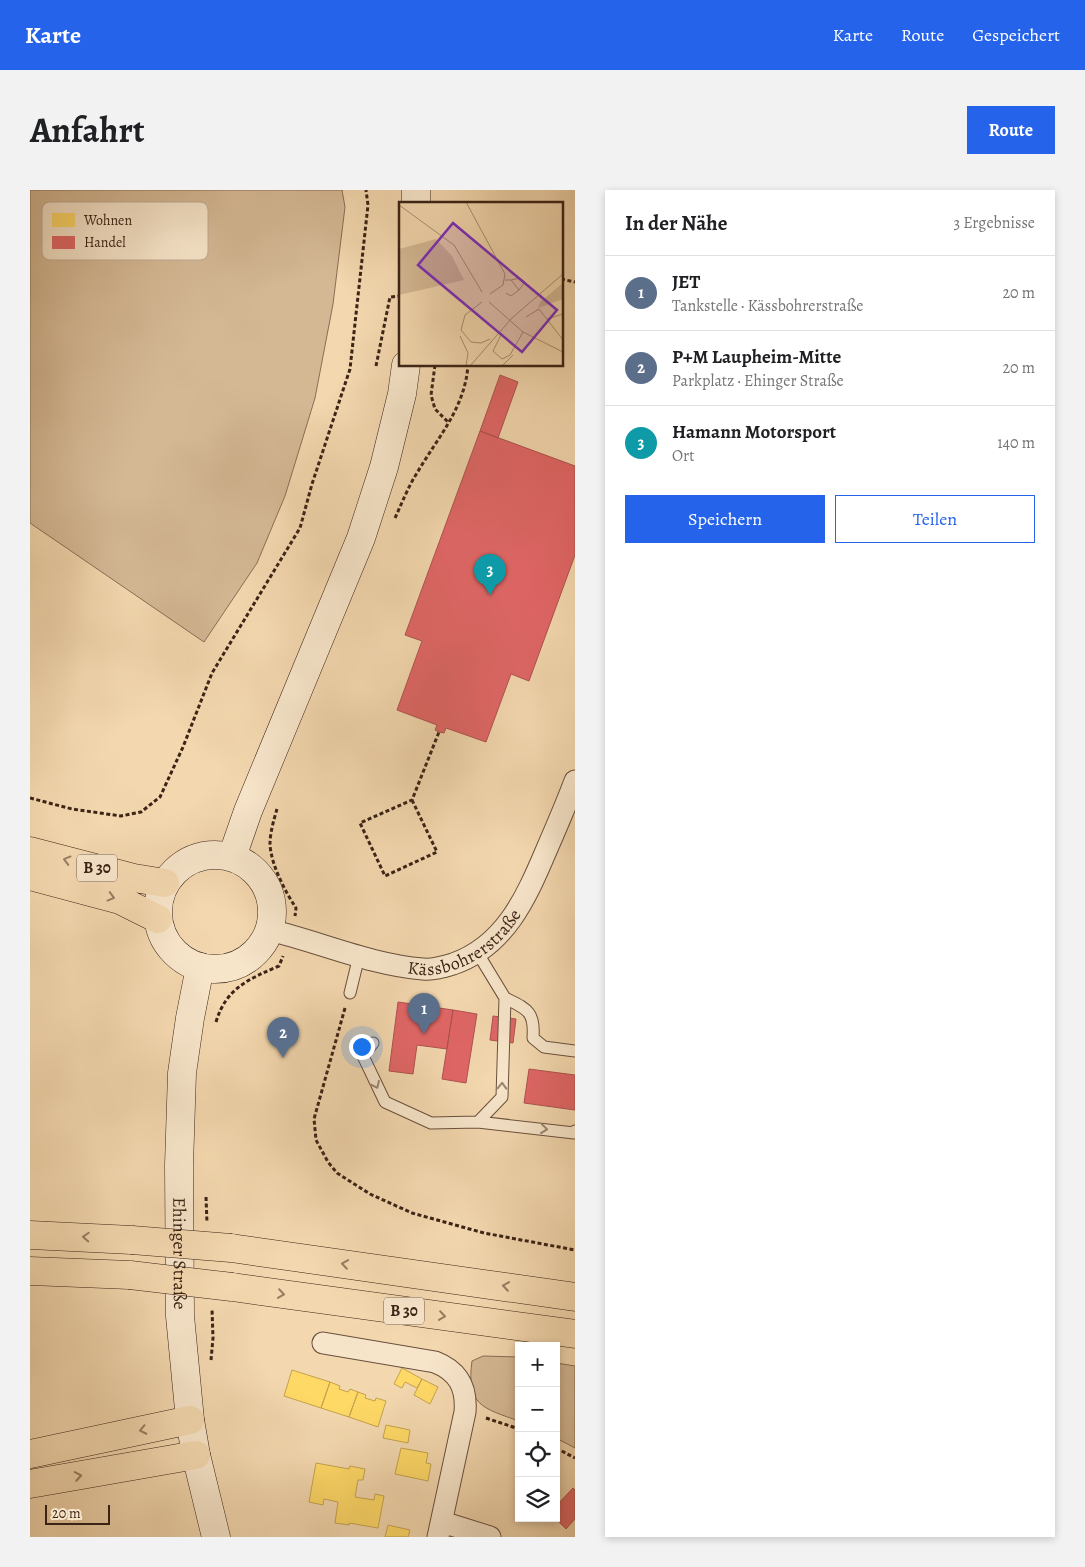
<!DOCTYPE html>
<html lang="de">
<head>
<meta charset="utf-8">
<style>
  body { margin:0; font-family:Alegreya,serif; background:#f2f2f2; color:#202124 }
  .controls { position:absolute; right:15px; bottom:15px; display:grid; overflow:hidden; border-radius:0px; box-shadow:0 2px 8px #0003 }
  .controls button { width:45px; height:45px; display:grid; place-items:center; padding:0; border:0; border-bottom:1px solid #e0e0e0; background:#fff; color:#202124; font:25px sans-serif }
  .scale { position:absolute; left:15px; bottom:12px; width:65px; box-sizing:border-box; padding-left:5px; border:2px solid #3b2316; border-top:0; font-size:14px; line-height:18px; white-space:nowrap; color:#3b2316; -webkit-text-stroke:4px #f7e5ca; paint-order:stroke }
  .you { position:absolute; left:331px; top:856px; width:18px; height:18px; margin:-12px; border:4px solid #fff; border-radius:50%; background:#1a73e8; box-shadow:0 0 0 8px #1a73e833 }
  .badge { display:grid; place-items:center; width:32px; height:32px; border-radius:50%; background:#2563eb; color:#fff; font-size:16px; font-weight:700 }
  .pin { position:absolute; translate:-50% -41px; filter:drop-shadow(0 1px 2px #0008) }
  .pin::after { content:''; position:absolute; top:26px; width:18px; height:15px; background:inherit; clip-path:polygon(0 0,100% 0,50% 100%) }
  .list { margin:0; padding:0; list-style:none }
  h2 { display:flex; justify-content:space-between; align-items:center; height:65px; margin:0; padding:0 20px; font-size:21px }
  h2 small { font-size:16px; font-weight:400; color:#757577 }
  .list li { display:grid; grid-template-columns:32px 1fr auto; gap:15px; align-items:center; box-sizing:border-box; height:75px; padding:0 20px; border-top:1px solid #e0e0e0 }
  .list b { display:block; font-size:19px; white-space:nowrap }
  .list p { margin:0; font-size:16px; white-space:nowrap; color:#757577 }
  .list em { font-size:16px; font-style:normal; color:#757577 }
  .actions { display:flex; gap:10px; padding:15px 20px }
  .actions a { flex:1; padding:11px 0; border:1px solid #2563eb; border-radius:0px; text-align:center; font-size:18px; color:#2563eb }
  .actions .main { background:#2563eb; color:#fff }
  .icon { flex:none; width:28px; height:28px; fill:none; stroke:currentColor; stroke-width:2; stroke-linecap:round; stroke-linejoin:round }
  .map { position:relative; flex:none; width:545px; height:1347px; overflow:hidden; border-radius:0px }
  header { display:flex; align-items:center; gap:30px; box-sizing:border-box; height:70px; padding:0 25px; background:#2563eb; color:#fff }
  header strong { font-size:24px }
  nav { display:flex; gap:28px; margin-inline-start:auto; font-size:18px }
  .intro { display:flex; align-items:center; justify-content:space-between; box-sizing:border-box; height:120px; padding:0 30px }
  h1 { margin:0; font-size:35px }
  .button { padding:12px 22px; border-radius:0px; background:#2563eb; color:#fff; font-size:18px; font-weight:700 }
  main { display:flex; gap:30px; padding:0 30px }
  aside { flex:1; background:#fff; border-radius:0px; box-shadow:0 2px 8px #0003 }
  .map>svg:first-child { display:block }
  .green { fill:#d4b894; stroke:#886e55 }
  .homes { fill:#ffd966; stroke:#c4a24e }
  .shops { fill:#e06666; stroke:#ae524e }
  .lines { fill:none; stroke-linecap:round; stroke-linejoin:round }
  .service-casing { stroke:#69503c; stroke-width:13 }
  .minor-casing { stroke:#69503c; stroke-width:23 }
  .secondary-casing { stroke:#3b2316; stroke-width:29 }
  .trunk-casing { stroke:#3b2316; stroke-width:29 }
  .path { stroke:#3b2316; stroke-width:3; stroke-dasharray:4 2.5; stroke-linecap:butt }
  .service { stroke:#f7e5ca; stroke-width:11 }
  .minor { stroke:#f7e5ca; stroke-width:21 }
  .secondary { stroke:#f7e5ca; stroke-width:28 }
  .trunk { stroke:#f3d7ae; stroke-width:28 }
  .trunk-bridge-casing { stroke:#3b2316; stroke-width:29; stroke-linecap:butt }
  .trunk-bridge { stroke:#f3d7ae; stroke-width:28 }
  .oneway { stroke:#977d62 }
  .oneway2 { stroke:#998470 }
  .labels { text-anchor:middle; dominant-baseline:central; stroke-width:5; stroke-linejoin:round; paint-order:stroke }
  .shield { fill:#f7e5ca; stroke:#735d4c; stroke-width:1 }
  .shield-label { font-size:16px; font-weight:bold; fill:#3b2316 }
  .street-label { font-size:18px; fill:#3b2316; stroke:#f7e5ca }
  .inset-road { fill:none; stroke:#a98f71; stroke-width:1 }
  .view { fill:#7b2cbf; fill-opacity:0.15; stroke:#7b2cbf; stroke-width:2.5 }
  .inset-edge { fill:none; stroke:#3b2316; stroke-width:2.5 }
  .key { fill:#f7e5ca; stroke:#bfab94; stroke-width:1 }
  .key-label { font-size:14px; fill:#3b2316 }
</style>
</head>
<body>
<header>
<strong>Karte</strong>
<nav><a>Karte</a><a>Route</a><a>Gespeichert</a></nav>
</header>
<div class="intro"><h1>Anfahrt</h1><a class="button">Route</a></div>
<main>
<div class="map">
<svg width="545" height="1347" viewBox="0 0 545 1347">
  <rect width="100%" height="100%" fill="#f3d7ae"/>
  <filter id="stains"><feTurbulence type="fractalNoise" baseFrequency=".004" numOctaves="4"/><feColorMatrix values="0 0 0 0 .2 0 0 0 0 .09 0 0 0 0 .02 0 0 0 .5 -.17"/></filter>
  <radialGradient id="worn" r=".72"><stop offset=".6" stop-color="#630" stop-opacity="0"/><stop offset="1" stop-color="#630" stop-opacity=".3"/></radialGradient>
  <path class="green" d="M0,0H312L315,17L303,114L285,208L255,306L227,373L174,452L0,333Z
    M453,1166L489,1167V1231C452,1218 436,1215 442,1171Z
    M526,1173L545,1176V1258L526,1248Z"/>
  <path class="homes" d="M372,1178L392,1189L387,1198L375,1192L372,1198L364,1194Z
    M262,1180L300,1192L291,1218L254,1206Z
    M392,1189L408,1197L400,1214L384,1205Z
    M300,1192L310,1196L309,1199L318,1202L320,1199L328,1202L319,1227L291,1218Z
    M328,1202L336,1205L335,1208L345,1211L346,1208L356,1211L348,1237L319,1227Z
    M356,1235L380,1240L378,1253L353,1248Z
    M371,1258L398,1263L396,1273L401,1274L398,1291L365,1284Z
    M286,1273L319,1279L320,1276L335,1279L333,1290H328L325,1307L344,1310L345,1304L354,1306L348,1338L319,1333V1335L305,1333L308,1312L294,1309L293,1315L279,1312Z
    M358,1335L380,1340L378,1347H355Z"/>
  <path class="shops" d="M470,185L488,192L468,248L450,241Z
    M450,241L545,276V365L499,491L481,484L456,552L416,538L414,543L409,542L405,540L407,535L367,520L392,451L375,445Z
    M368,812L423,820L417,859L387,855L383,884L359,881Z
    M423,820L447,824L436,893L412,889Z
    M463,826L486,829L483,853L460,850Z
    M499,879L545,885V920L494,913Z
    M543,1298L545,1300V1329L536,1339L525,1328H526V1316Z"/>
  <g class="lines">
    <defs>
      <path id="service" d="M320,803L329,766
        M475,808C497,819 505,821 503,848L514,857L545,861
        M343,853L333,866L355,912L401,933L448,932L472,907L475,808L447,762
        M448,932L544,943L545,941"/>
      <g id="minor">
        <path id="s1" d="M239,740C290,752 341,775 393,779C403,780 413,777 423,774C475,756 496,708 516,661C526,638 536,615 545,591"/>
        <path d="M293,1153L405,1172C428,1181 437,1197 435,1222L408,1347"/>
        <path d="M412,1332L460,1347"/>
      </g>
      <g id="secondary">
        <path d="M386,0V14"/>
        <circle cx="185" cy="722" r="57"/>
        <path d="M202,667L218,621L331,348L354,277L372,204L376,175"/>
        <path id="s2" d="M170,777L160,828L152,883L149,975L150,1126L160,1230L166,1265L186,1347"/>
      </g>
      <path id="trunk" d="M0,661L104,688L135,693
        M0,686L90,710L128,729
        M0,1045L102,1050
        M201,1058L545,1107
        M0,1081L100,1085
        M202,1097L545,1144
        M0,1264L160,1230
        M0,1294L166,1265"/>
    </defs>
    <use href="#service" class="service-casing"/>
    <use href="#minor" class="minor-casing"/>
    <use href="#secondary" class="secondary-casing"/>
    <use href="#trunk" class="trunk-casing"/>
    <path class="path" d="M531,89L545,92
      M405,175L401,205L405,219L419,233
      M346,176L360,107L370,106
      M365,328C372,313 378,297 387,283C408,247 435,218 438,175
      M0,608L42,619L91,626L111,622L130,607L153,557L182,483L270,338L282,294L320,179L338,15L336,0
      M382,610L407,662L355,686L330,633L382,610L409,542
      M247,619C244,629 240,643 240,654C241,675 255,701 266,718L265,726
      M315,818L284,929L286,950L298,972L307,983L340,1004L382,1023L454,1043L545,1060
      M186,832C196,798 219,789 249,776L253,766
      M176,1007L177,1033
      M181,1170L183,1148L182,1119
      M456,1228L489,1239
      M526,1258L545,1268"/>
    <use href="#service" class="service"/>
    <use href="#minor" class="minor"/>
    <use href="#secondary" class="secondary"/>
    <use href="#trunk" class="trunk"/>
    <defs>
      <path id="trunk-bridge" d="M102,1050L201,1058
        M100,1085L202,1097"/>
    </defs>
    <use href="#trunk-bridge" class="trunk-bridge-casing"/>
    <use href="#trunk-bridge" class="trunk-bridge"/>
  </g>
  <defs><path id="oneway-chevron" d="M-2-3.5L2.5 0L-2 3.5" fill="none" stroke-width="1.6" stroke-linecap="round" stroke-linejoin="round" transform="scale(1.25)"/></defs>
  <g class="oneway">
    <use href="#oneway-chevron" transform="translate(37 670) rotate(-165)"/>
    <use href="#oneway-chevron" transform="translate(81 707) rotate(15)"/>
    <use href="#oneway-chevron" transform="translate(56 1047) rotate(-177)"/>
    <use href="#oneway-chevron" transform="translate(315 1074) rotate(-172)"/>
    <use href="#oneway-chevron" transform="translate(476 1096) rotate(-172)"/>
    <use href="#oneway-chevron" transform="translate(251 1104) rotate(8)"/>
    <use href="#oneway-chevron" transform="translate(412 1126) rotate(8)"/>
    <use href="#oneway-chevron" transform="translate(113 1240) rotate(168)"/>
    <use href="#oneway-chevron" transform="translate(48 1286) rotate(-10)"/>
  </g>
  <g class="oneway2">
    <use href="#oneway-chevron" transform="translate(346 895) rotate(65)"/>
    <use href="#oneway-chevron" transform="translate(472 896) rotate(-88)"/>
    <use href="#oneway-chevron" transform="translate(514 939) rotate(6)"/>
  </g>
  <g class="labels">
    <g class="shield">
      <rect x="47" y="664.5" width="40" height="27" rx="4"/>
      <rect x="354" y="1107.5" width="40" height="27" rx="4"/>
    </g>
    <g class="shield-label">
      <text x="67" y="678">B 30</text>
      <text x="374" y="1121">B 30</text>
    </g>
    <g class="street-label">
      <text stroke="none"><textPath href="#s1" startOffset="209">Kässbohrerstraße</textPath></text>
      <text stroke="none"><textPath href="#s2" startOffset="288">Ehinger Straße</textPath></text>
    </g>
  </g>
  <g transform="translate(369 12)">
    <rect width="164" height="164" fill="#f3d7ae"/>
    <path d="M37,37L53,54L65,78L0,93V47ZM164,81V97L139,106L141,100Z" fill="#d4b894"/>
    <path class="inset-road" d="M67,0L106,72L104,83L91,92M0,3L55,43L83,90M106,78H112L120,88L112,94L107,91M112,78L121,76L126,80L120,88M83,100L66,113L62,128L72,140L82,141L91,137M90,100L124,130L164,150M127,115L140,107L164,138M148,117L164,112M103,131L94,149L103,157L111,153L124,130M61,134L69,151L67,164M71,164L113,116L164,72M103,164L114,153"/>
    <path class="view" d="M54,21L158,108L123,150L19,63Z"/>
    <rect width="164" height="164" class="inset-edge"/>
  </g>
  <rect x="12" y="12" width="166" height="58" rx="8" class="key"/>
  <rect x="22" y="23" width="23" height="14" fill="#ffd966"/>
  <rect x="22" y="46" width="23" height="13" fill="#e06666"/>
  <g class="key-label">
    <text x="54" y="35">Wohnen</text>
    <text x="54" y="57">Handel</text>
  </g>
  <rect width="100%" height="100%" filter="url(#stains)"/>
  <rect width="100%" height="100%" fill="url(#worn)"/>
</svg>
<div class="controls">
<button>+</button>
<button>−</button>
<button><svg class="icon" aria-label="locate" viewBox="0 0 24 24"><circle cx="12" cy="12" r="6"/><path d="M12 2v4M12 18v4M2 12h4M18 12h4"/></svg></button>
<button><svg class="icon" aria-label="layers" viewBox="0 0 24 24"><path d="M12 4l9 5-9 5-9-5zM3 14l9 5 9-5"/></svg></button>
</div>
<div class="scale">20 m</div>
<div class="you"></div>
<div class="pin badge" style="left:394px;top:844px;background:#5c6f8a">1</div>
<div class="pin badge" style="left:253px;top:868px;background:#5c6f8a">2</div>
<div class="pin badge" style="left:460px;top:405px;background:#0f9aa8">3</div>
</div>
<aside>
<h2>In der Nähe<small>3 Ergebnisse</small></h2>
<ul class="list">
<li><span class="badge" style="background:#5c6f8a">1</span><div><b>JET</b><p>Tankstelle · Kässbohrerstraße</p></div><em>20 m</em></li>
<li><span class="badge" style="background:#5c6f8a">2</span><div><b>P+M Laupheim-Mitte</b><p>Parkplatz · Ehinger Straße</p></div><em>20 m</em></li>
<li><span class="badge" style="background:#0f9aa8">3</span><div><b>Hamann Motorsport</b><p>Ort</p></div><em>140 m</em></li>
</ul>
<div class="actions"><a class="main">Speichern</a><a>Teilen</a></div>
</aside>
</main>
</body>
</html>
